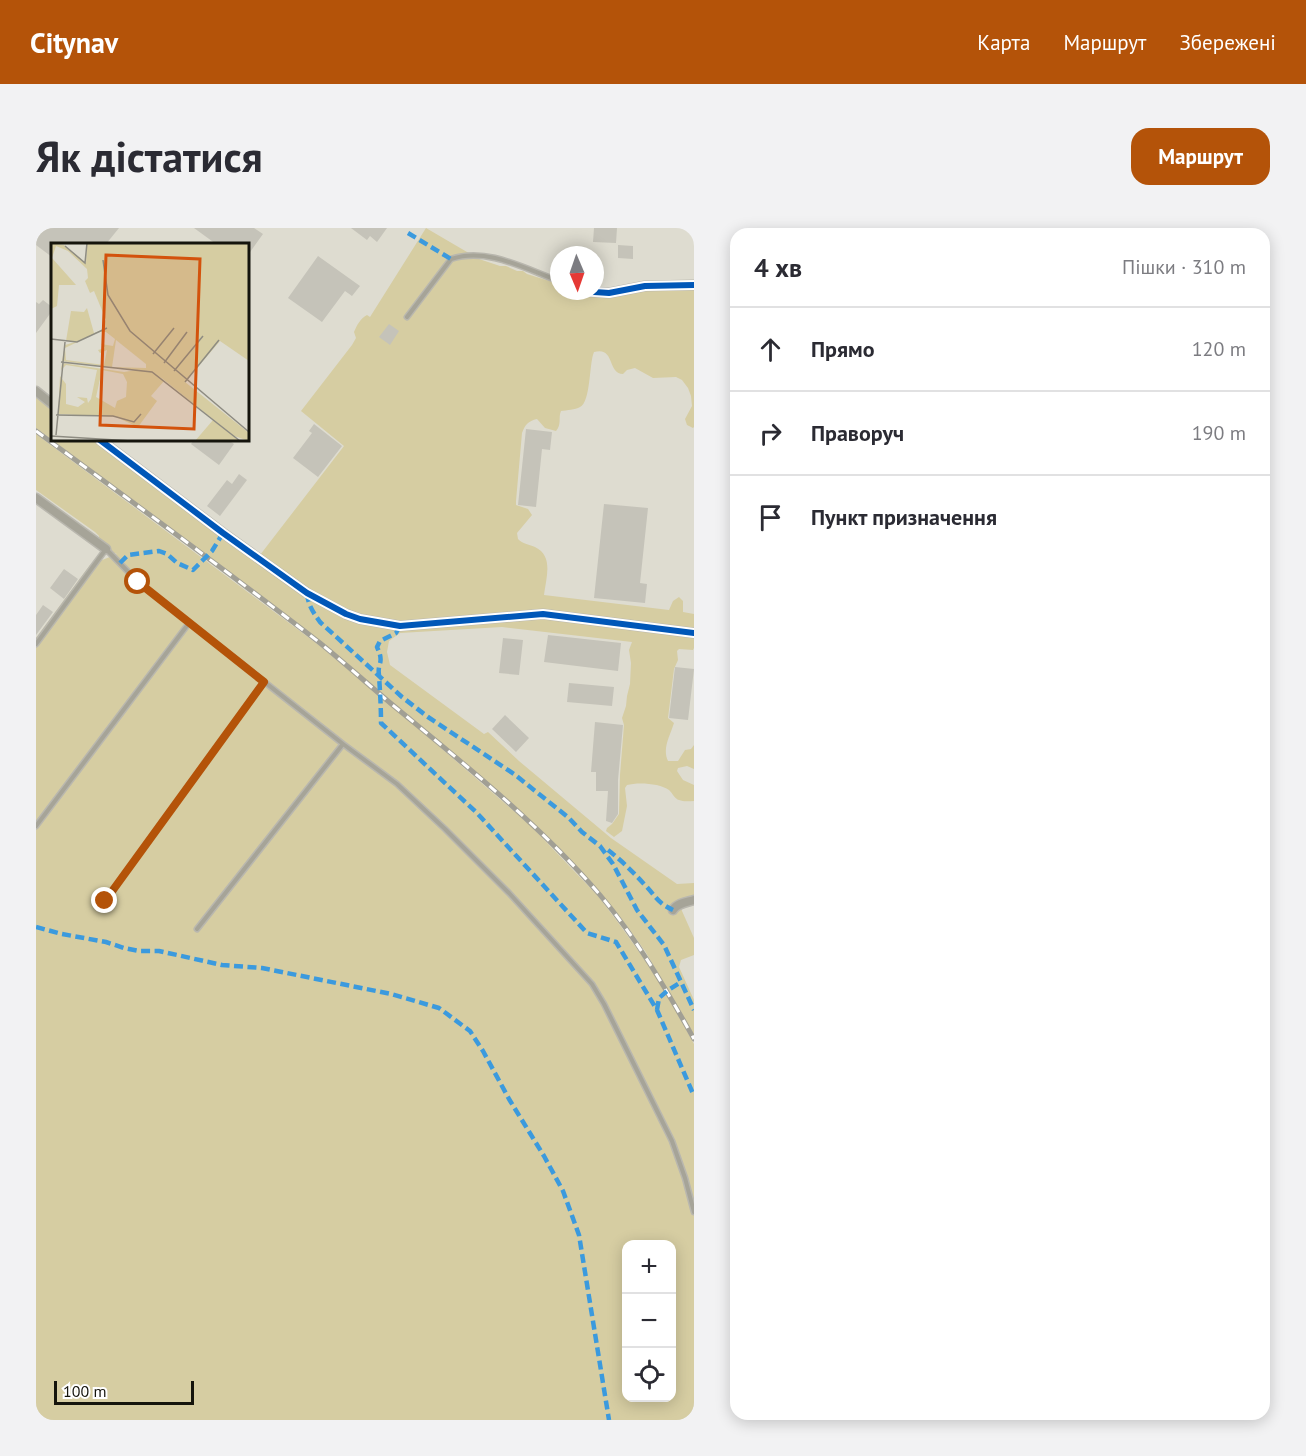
<!DOCTYPE html>
<html lang="uk">
<head>
<meta charset="utf-8">
<style>
  body { margin:0; font-family:"PT Sans",sans-serif; background:#f2f2f3; color:#2b2b33 }
  .controls { position:absolute; right:18px; bottom:18px; display:grid; overflow:hidden; border-radius:12px; box-shadow:0 3px 15px #0003 }
  .controls button { width:54px; height:54px; display:grid; place-items:center; padding:0; border:0; border-bottom:2px solid #e1e1e2; background:#fff; color:#2b2b33; font:30px sans-serif }
  .compass { position:absolute; left:514px; top:18px; width:54px; height:54px; border-radius:50%; background:#fff; box-shadow:0 3px 15px #0003; rotate:178deg }
  .scale { position:absolute; left:18px; bottom:15px; width:140px; box-sizing:border-box; padding-left:6px; border:3px solid #15140c; border-top:0; font-size:16px; line-height:21px; white-space:nowrap; color:#15140c; -webkit-text-stroke:4px #fff; paint-order:stroke }
  .stop { position:absolute; width:18px; height:18px; margin:-14px; border:4px solid #b45309; border-radius:50%; background:#fff }
  .stop.end { background:#b45309; border-color:#fff; box-shadow:0 2px 6px #0008 }
  .list { margin:0; padding:0; list-style:none }
  h2 { display:flex; justify-content:space-between; align-items:center; height:78px; margin:0; padding:0 24px; font-size:26px }
  h2 small { font-size:20px; font-weight:400; color:#7c7c81 }
  .list li { display:grid; grid-template-columns:39px 1fr auto; gap:18px; align-items:center; box-sizing:border-box; height:84px; padding:0 24px; border-top:2px solid #e1e1e2 }
  .list b { display:block; font-size:22px; white-space:nowrap }
  .list em { font-size:20px; font-style:normal; color:#7c7c81 }
  .icon { flex:none; width:33px; height:33px; fill:none; stroke:currentColor; stroke-width:2; stroke-linecap:round; stroke-linejoin:round }
  .map { position:relative; flex:none; width:658px; height:1192px; overflow:hidden; border-radius:18px }
  header { display:flex; align-items:center; gap:36px; box-sizing:border-box; height:84px; padding:0 30px; background:#b45309; color:#fff }
  header strong { font-size:28px }
  nav { display:flex; gap:33px; margin-inline-start:auto; font-size:21px }
  .intro { display:flex; align-items:center; justify-content:space-between; box-sizing:border-box; height:144px; padding:0 36px }
  h1 { margin:0; font-size:42px }
  .button { padding:15px 27px; border-radius:18px; background:#b45309; color:#fff; font-size:21px; font-weight:700 }
  main { display:flex; gap:36px; padding:0 36px }
  aside { flex:1; background:#fff; border-radius:18px; box-shadow:0 3px 15px #0003 }
  .map>svg:first-child { display:block }
  .green { fill:#d6cda2; fill-rule:evenodd }
  .building { fill:#c5c3b9 }
  .lines { fill:none; stroke-linecap:round; stroke-linejoin:round }
  .lane-casing { stroke:#b9b7ae; stroke-width:7 }
  .street-casing { stroke:#b9b7ae; stroke-width:11 }
  .lane { stroke:#a6a498; stroke-width:4 }
  .street { stroke:#a6a498; stroke-width:8 }
  .rail-casing { stroke:#a19f94; stroke-width:5 }
  .rail { stroke:#fff; stroke-width:3; stroke-dasharray:9; stroke-linecap:butt }
  .quiet { stroke:#3b9ade; stroke-width:4.5; stroke-dasharray:9 4.5; stroke-linecap:butt }
  .cycleway-casing { stroke:#fff; stroke-width:10 }
  .cycleway { stroke:#0057b8; stroke-width:6 }
  .route { stroke:#b45309; stroke-width:8 }
  .inset-road { fill:none; stroke:#8e8c82; stroke-width:1.5 }
  .view { fill:#d3520c; fill-opacity:0.15; stroke:#d3520c; stroke-width:3 }
  .inset-edge { fill:none; stroke:#15140c; stroke-width:3 }
</style>
</head>
<body>
<header>
<strong>Citynav</strong>
<nav><a>Карта</a><a>Маршрут</a><a>Збережені</a></nav>
</header>
<div class="intro"><h1>Як дістатися</h1><a class="button">Маршрут</a></div>
<main>
<div class="map">
<svg width="658" height="1192" viewBox="0 0 658 1192">
  <rect width="100%" height="100%" fill="#dedcd0"/>
  <path class="green" d="M390,0L443,31L464,38H470L481,43H487L491,46L523,56V63L593,62L658,59V199L657,200L651,197L649,191L656,178L655,168L652,160L646,152L640,149L617,150L599,140L591,142L587,146C571,145 579,118 558,124C553,135 555,174 544,179C539,182 531,182 525,183C522,190 526,196 520,203L509,200L501,191C492,193 489,197 486,205L480,273V277L492,281L496,287L481,305L482,311C487,316 492,316 499,319C518,328 510,350 508,367L633,382L637,373L643,369L647,373V384L658,386V401L506,381L364,394L325,388L311,382L269,360L224,327L308,218L265,183L316,117L320,110L318,104C321,97 324,91 331,87L334,89Z
    M0,168L16,181V212H58L183,305L266,365L349,399L494,389L658,408V420L657,422L643,421L641,423L642,432L638,441L632,490L638,495C634,508 626,520 632,533H642L649,522L655,521L658,517V541L651,538L642,540L641,543L647,552L658,557V573C653,573 648,574 643,572C639,571 637,566 633,562C624,555 601,554 591,557L589,560L591,578L586,603L578,609L570,603L571,600L576,596L583,586L584,547L588,497L586,490L590,478L591,468L594,456L595,435L593,422L596,414L466,399L364,405L353,413L351,424L354,437L448,506L452,504L483,533L575,610L641,656L658,655V670L644,674L646,683L658,710V727L645,732L643,739L658,772V807L609,723L585,690L544,642L497,595L287,415L0,200Z
    M0,206L284,418L390,507L494,597L562,668L581,693L604,725L630,764L658,816V1192H0V410L54,337L81,326L75,324L63,311V308L59,304L0,262ZM590,1016H636V1170H590Z"/>
  <path class="building" d="M0,0H83L70,16H16V29L0,17Z
    M158,0H218L227,6L212,27V16H180Z
    M315,0H351L341,14L334,8L331,12Z
    M558,0H581L580,15L557,14Z
    M582,17L597,18V31L582,30Z
    M282,28L324,58L316,68L309,63L286,94L252,70Z
    M7,72L16,79V83L0,105V74L3,76Z
    M353,96L363,103L354,117L343,109Z
    M278,196L306,218L282,249L257,230L276,205L273,203Z
    M490,201L516,204L514,222L506,221L500,279L482,277Z
    M158,212H192L198,216L183,237L155,216Z
    M203,246L211,252L184,288L171,278L191,252L196,256Z
    M568,276L612,280L604,355L611,356L609,375L558,370Z
    M28,341L42,351L28,371L14,360Z
    M7,377L17,384L0,407V387Z
    M512,407L585,415L582,443L508,434Z
    M467,410L487,412L483,447L463,445Z
    M639,439L658,441L652,492L633,490Z
    M533,455L578,459L576,478L531,474Z
    M469,487L493,510L480,524L456,501Z
    M559,494L587,497L582,552V586L576,595L570,593L572,563H560V544H555Z"/>
  <g class="lines">
    <defs>
      <path id="lane" d="M371,89L415,31C452,19 489,41 523,53
        M0,416L70,321L102,354L307,516L361,556L409,601L473,665L556,756L568,776L636,913L649,950L658,984
        M0,598L153,395
        M69,673L228,454
        M161,701L307,516"/>
      <path id="street" d="M544,63L573,65L609,58L658,57
        M0,163L16,176
        M64,212L187,305L271,365L310,386L324,391L364,398L507,386L658,405
        M0,270L70,321
        M637,682C641,675 651,674 658,672"/>
    </defs>
    <use href="#lane" class="lane-casing"/>
    <use href="#street" class="street-casing"/>
    <use href="#lane" class="lane"/>
    <use href="#street" class="street"/>
    <defs>
      <path id="rail" d="M0,203C95,273 191,343 284,415C311,437 337,461 364,483C433,540 505,598 564,667C601,711 630,761 658,811"/>
    </defs>
    <use href="#rail" class="rail-casing"/>
    <use href="#rail" class="rail"/>
    <path class="quiet" d="M372,5L415,31
      M84,335L92,327L123,323L131,326L141,335L157,342L176,323L187,305
      M271,365C272,377 277,384 284,394L366,469L392,489L478,546L533,590L546,604L564,618L577,636L601,682L628,717L658,782
      M364,398L360,405L344,413L341,419C349,436 341,434 343,447C344,463 345,479 345,495L441,585L551,705L580,714L621,782L658,868
      M572,622C585,632 597,644 608,656C620,668 620,674 637,682
      M0,699L26,706L70,714L88,720L103,723H123L186,737L226,740L355,766L403,780L434,803L447,823L473,871L508,928L527,963L543,1007L573,1192
      M621,782L623,770L631,763L645,754"/>
    <defs>
      <path id="cycleway" d="M544,63L573,65L609,58L658,57
        M64,212L187,305L271,365L310,386L324,391L364,398L507,386L658,405"/>
    </defs>
    <use href="#cycleway" class="cycleway-casing"/>
    <use href="#cycleway" class="cycleway"/>
  </g>
  <g class="lines">
    <path class="route" d="M69,673L228,454L102,354"/>
  </g>
  <g transform="translate(15 15)">
    <rect width="198" height="198" fill="#dedcd0"/>
    <path d="M0,0L13,2L35,20L36,0H198V118L169,98L134,139L198,190V198L183,193L188,198H144L162,177L179,190L108,133L113,138L100,153L106,158L87,184L65,174L7,171L9,133L15,141V161L27,164L34,159L26,154L36,155L37,160L40,156L46,127L15,122L10,127L11,120L73,129L86,127L11,118L14,102L24,99L15,98L20,68L33,69L36,65L43,90L54,86L52,79L55,77L43,48L39,50L34,38L37,35L36,26L17,8L5,3L1,15L25,42H8L6,63L0,66ZM47,89H55L64,96L62,103L50,101L54,105L47,107L49,110L56,107L53,122L15,117L14,105ZM65,97L95,121V125L61,124ZM51,127L72,131L76,139L75,154L66,158L64,165L45,154Z" fill="#d6cda2" fill-rule="evenodd"/>
    <path class="inset-road" d="M14,3L34,20L36,0M52,17L57,52L79,88L198,189M0,96L26,99L56,85M102,111L123,85M10,119L101,129L189,198M113,120L136,89M123,128L152,93M134,139L168,97M5,172L62,173L83,179L90,171M5,192L14,99M0,193L81,198"/>
    <path class="view" d="M55,12L149,16L143,186L49,182Z"/>
    <rect width="198" height="198" class="inset-edge"/>
  </g>
</svg>
<div class="controls">
<button>+</button>
<button>−</button>
<button><svg class="icon" aria-label="locate" viewBox="0 0 24 24"><circle cx="12" cy="12" r="6"/><path d="M12 2v4M12 18v4M2 12h4M18 12h4"/></svg></button>
</div>
<svg class="compass" viewBox="-18 -18 36 36"><path d="M0-13l5 13h-10z" fill="#e53935"/><path d="M0 13l5-13h-10z" fill="#7c7c81"/></svg>
<div class="scale">100 m</div>
<div class="stop" style="left:102px;top:354px"></div>
<div class="stop end" style="left:69px;top:673px"></div>
</div>
<aside>
<h2>4 хв<small>Пішки · 310 m</small></h2>
<ul class="list">
<li><svg class="icon" aria-label="ahead" viewBox="0 0 24 24"><path d="M12 20V5M6 11l6-6 6 6"/></svg><div><b>Прямо</b></div><em>120 m</em></li>
<li><svg class="icon" aria-label="right" viewBox="0 0 24 24"><path d="M7 20v-9h11M14 6l5 5-5 5"/></svg><div><b>Праворуч</b></div><em>190 m</em></li>
<li><svg class="icon" aria-label="arrive" viewBox="0 0 24 24"><path d="M6 21V4h12l-3 4 3 4H6"/></svg><div><b>Пункт призначення</b></div></li>
</ul>
</aside>
</main>
</body>
</html>
